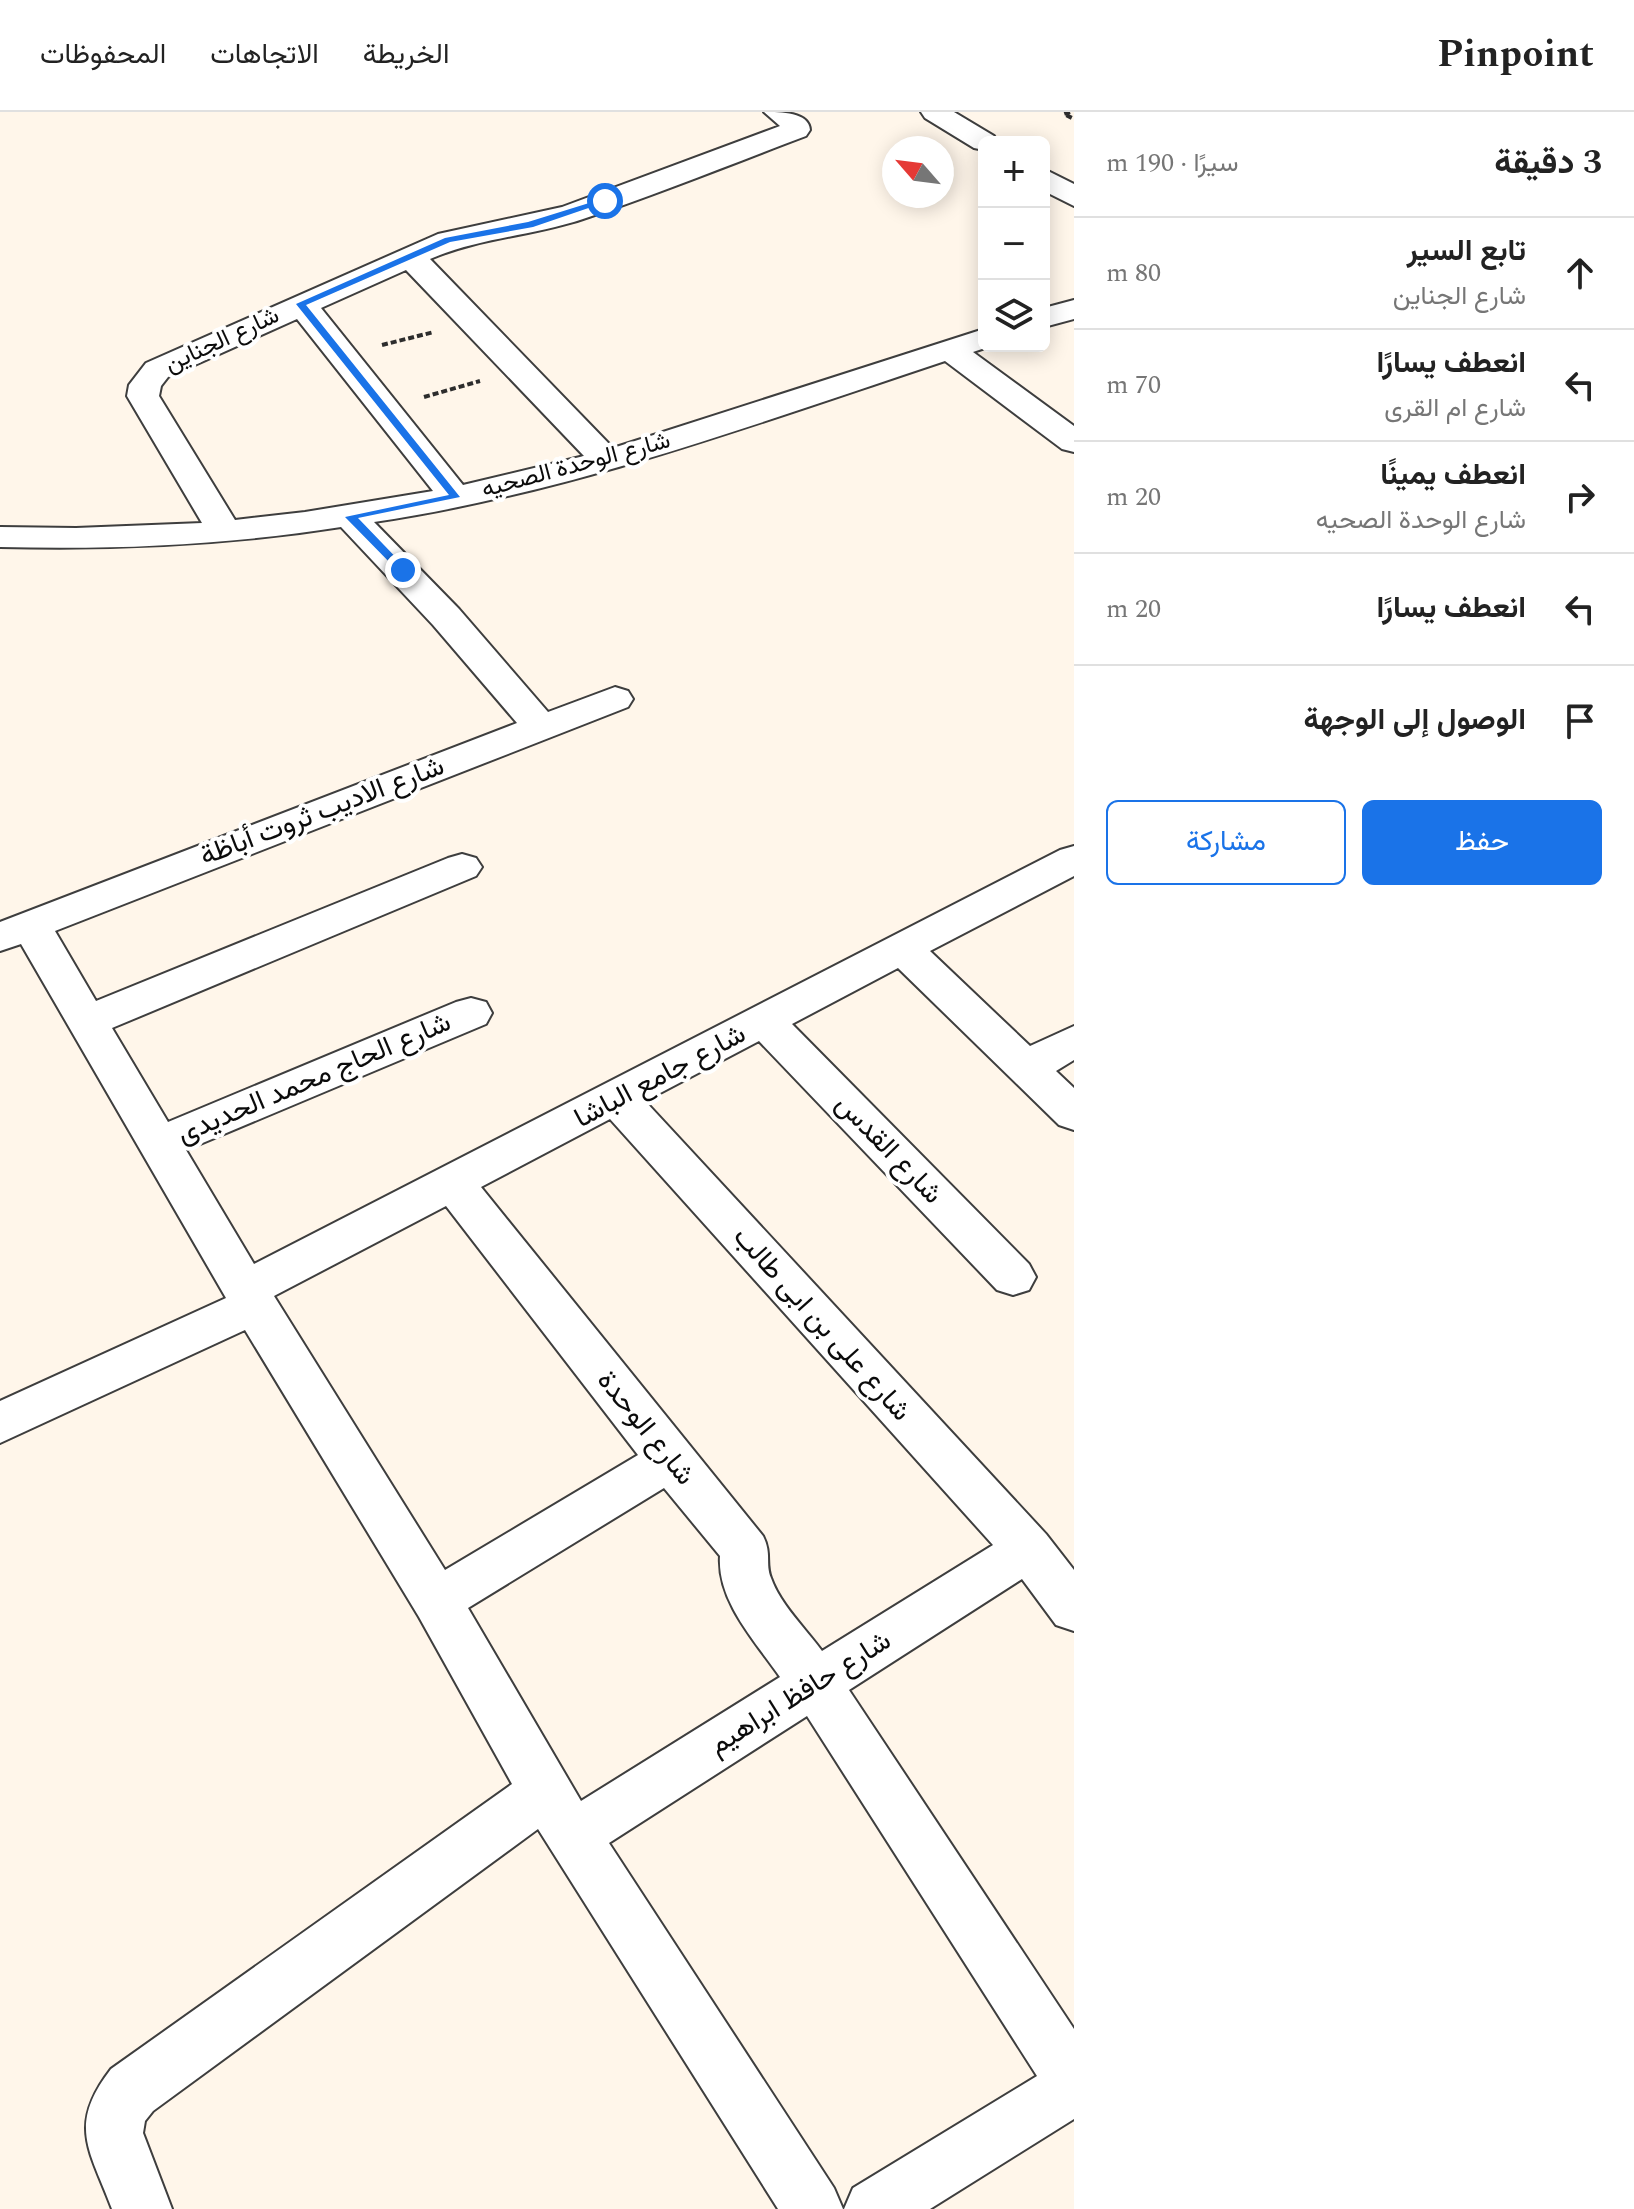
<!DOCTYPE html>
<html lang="ar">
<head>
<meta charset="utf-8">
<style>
  body { margin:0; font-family:Spectral,Vazirmatn,serif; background:#f6f6f6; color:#222; direction:rtl }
  .controls { position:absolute; right:24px; top:24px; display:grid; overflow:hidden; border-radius:12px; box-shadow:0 4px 20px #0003 }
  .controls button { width:72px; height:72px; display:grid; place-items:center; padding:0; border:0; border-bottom:2px solid #e0e0e0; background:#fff; color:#222; font:40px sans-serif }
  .compass { position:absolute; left:882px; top:24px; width:72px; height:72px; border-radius:50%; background:#fff; box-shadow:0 4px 20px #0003; rotate:298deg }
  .stop { position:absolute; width:24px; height:24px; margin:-18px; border:6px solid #1a73e8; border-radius:50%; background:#fff }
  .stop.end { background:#1a73e8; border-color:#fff; box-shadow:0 2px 8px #0008 }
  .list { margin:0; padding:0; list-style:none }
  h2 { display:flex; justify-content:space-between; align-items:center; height:104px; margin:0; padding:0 32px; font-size:34px }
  h2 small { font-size:26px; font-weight:400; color:#767676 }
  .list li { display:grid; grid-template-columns:52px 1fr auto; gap:24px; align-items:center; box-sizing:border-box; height:112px; padding:0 32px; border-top:2px solid #e0e0e0 }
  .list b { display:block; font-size:30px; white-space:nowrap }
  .list p { margin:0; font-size:26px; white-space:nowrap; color:#767676 }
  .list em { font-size:26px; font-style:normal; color:#767676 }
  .actions { display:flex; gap:16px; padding:24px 32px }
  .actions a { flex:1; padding:18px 0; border:2px solid #1a73e8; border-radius:12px; text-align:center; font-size:28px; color:#1a73e8 }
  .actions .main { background:#1a73e8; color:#fff }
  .icon { flex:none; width:44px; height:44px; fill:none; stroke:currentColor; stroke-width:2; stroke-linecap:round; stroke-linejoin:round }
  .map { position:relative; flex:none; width:1074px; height:2097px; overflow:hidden; direction:ltr }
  header { display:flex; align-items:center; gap:48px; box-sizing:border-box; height:112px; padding:0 40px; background:#fff; border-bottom:2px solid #e0e0e0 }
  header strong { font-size:38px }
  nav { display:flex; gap:44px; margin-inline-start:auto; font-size:28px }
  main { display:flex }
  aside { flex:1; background:#fff }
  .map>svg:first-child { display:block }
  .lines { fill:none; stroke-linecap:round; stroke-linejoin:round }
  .minor-casing { stroke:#3e3e3e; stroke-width:4 }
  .path { stroke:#2d2d2d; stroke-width:4; stroke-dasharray:6 3; stroke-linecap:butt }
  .minor { fill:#fff; fill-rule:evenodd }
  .route { fill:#1a73e8 }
  .labels { text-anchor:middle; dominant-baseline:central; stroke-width:8; stroke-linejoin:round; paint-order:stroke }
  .far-street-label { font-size:24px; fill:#0b0b0b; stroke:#fff }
  .street-label { font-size:28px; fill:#0b0b0b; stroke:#fff }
</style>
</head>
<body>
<header>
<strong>Pinpoint</strong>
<nav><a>الخريطة</a><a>الاتجاهات</a><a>المحفوظات</a></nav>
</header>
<main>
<aside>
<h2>3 دقيقة<small>سيرًا · 190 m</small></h2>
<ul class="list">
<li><svg class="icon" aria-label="ahead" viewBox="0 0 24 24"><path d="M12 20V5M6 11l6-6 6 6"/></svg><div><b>تابع السير</b><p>شارع الجناين</p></div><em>80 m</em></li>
<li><svg class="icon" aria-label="left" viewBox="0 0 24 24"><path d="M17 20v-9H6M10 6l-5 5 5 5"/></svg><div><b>انعطف يسارًا</b><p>شارع ام القرى</p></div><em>70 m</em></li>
<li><svg class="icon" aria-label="right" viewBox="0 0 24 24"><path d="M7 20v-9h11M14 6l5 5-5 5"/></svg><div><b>انعطف يمينًا</b><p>شارع الوحدة الصحيه</p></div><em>20 m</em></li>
<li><svg class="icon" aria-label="left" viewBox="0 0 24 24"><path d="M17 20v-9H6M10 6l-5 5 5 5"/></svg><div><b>انعطف يسارًا</b></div><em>20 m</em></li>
<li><svg class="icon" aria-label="arrive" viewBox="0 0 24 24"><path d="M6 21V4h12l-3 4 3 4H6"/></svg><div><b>الوصول إلى الوجهة</b></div></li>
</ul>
<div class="actions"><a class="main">حفظ</a><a>مشاركة</a></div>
</aside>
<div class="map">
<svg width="1074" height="2097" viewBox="0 0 1074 2097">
  <rect width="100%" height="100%" fill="#fff6ea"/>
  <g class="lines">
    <defs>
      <path id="minor" d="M764,0C781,0 809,0 810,18L806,24C732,52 658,82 583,107C532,124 478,126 430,147L613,336L984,217V234H991L973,240L1074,314V340L1062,337L945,249C758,311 570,381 374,410L459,497L548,600L615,575L628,579L633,587L628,595L55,819L96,889L448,746L462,742L476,746L482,755L476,764L112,916L168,1010L456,890L471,886L486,890L492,901L486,912L186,1038L254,1152L1060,738L1074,734V764L930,839L1030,934L1074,914V948L1056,959L1074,976V1018L1059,1013L898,856L792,912L1029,1152L1036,1165L1029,1178L1013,1183L997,1178L759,929L645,989L1046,1422L1074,1458V1519L1056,1513L1022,1467L849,1578L1074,1917V2007L930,2097H844L853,2076L1037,1964L807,1604L609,1731L834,2076L843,2097H778L538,1717L153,1999L145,2009L143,2021L172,2097H112C90,2038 67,2014 111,1957L512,1672L419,1505L245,1218L0,1331V1289L226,1186L21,832L0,839V810L517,611L433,513L341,415C228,433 115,438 0,435V415L76,416L202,411L127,284L129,273L146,251L438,122L562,95L780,14ZM406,158L584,344L463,373L321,196ZM297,207L433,379L305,400L235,408L159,284L161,274L168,265ZM610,1007L993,1433L822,1539C806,1517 780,1492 771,1466C765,1451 772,1442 763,1424L481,1075ZM446,1094L638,1343L445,1458L274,1184ZM664,1376L720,1444C717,1489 755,1529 780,1565L581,1689L468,1496Z
        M921,0H954L994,24L998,30H984V38L974,36L925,6Z
        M1044,57L1074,72V94L1044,79Z
        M1074,188V207L1044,215V196Z"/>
    </defs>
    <use href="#minor" class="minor-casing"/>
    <path class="path" d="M1070,0L1064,2L1074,7
      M382,233L434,220
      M424,285L480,269"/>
    <use href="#minor" class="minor"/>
  </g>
  <path class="route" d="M602,87L609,89L533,115L450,130L306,193L460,385L358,406L408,458L399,460L345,405L449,383L296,192L445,126L528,110Z"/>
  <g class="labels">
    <g class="far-street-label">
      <text transform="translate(222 228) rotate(-25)">شارع الجناين</text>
      <text transform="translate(576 353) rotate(-15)">شارع الوحدة الصحيه</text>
    </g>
    <g class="street-label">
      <text transform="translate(322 699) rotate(-21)">شارع الاديب ثروت أباظة</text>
      <text transform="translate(660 964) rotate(-28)">شارع جامع الباشا</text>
      <text transform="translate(314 966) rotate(-23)">شارع الحاج محمد الحديدى</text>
      <text transform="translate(889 1037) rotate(46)">شارع القدس</text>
      <text transform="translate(822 1212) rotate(48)">شارع على بن ابى طالب</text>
      <text transform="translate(646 1316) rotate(51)">شارع الوحدة</text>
      <text transform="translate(800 1581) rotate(-32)">شارع حافظ ابراهيم</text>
    </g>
  </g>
</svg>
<div class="controls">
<button>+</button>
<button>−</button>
<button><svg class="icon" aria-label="layers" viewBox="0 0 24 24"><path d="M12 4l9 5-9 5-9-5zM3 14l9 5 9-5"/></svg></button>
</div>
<svg class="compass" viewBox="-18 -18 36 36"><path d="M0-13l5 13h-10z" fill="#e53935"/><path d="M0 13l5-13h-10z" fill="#767676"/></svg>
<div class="stop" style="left:605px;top:89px"></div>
<div class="stop end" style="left:403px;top:458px"></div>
</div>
</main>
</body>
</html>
